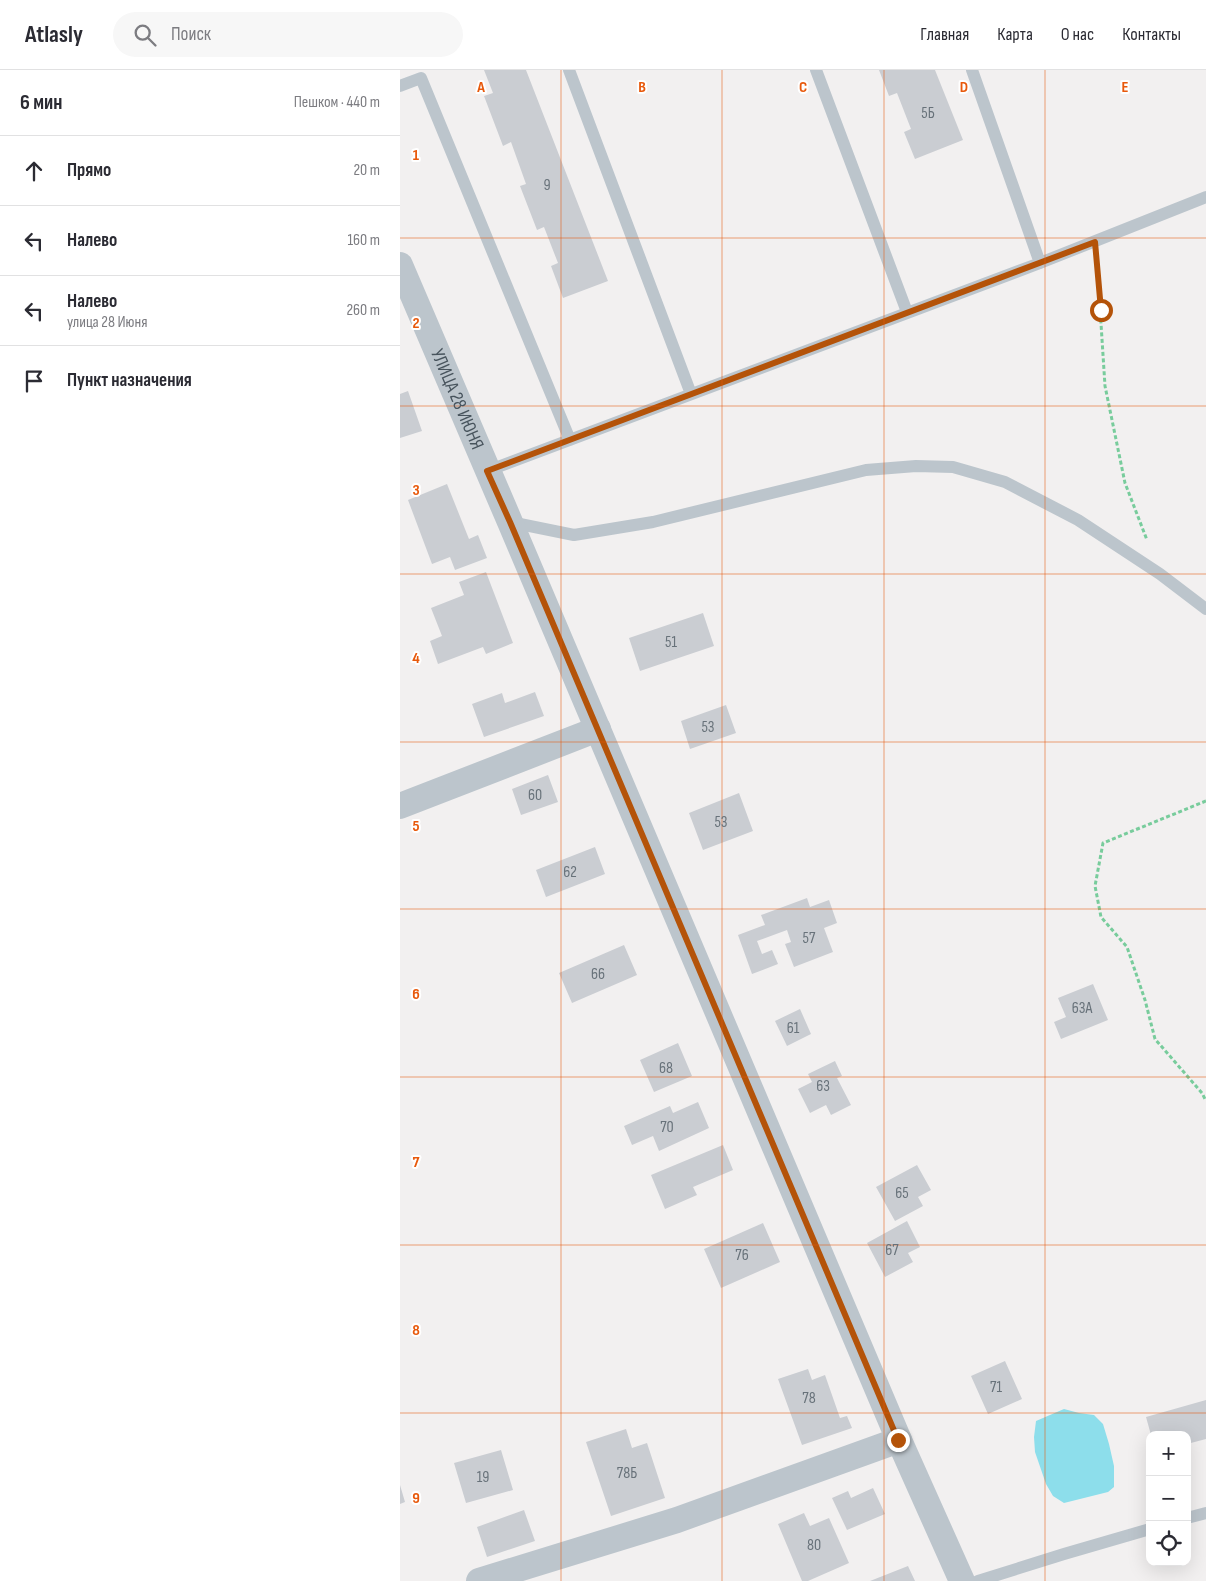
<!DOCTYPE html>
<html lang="ru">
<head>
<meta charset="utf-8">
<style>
  body { margin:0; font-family:"Sofia Sans Condensed",sans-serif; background:#f7f7f7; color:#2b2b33 }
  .controls { position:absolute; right:15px; bottom:15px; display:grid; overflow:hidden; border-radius:10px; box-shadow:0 5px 20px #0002 }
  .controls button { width:45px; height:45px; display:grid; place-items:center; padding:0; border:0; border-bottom:1px solid #e1e1e2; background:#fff; color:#2b2b33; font:25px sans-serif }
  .stop { position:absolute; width:15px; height:15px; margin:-11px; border:4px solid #b45309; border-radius:50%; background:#fff }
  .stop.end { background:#b45309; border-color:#fff; box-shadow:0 1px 5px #0008 }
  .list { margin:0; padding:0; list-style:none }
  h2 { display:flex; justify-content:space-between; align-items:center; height:65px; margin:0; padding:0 20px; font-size:21px }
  h2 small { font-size:16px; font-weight:400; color:#7c7c81 }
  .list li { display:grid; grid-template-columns:32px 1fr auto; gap:15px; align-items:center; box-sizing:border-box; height:70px; padding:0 20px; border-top:1px solid #e1e1e2 }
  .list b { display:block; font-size:19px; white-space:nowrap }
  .list p { margin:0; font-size:16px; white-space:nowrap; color:#7c7c81 }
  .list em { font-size:16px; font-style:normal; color:#7c7c81 }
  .icon { flex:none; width:28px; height:28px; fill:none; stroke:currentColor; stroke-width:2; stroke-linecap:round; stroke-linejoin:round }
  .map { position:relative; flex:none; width:806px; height:1511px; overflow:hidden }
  header { display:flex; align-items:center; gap:30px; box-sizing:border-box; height:70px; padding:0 25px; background:#fff; border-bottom:1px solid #e1e1e2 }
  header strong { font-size:24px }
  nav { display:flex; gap:28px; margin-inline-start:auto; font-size:18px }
  .search { width:350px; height:45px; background:#f7f7f7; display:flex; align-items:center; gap:12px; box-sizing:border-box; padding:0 18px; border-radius:28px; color:#7c7c81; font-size:19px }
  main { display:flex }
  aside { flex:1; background:#fff }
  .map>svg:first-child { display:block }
  .water { fill:#8ddeeb }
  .building { fill:#cacdd2 }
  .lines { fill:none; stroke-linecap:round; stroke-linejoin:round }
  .path { stroke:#78cc9c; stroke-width:3; stroke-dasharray:4 2.5; stroke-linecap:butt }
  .service { stroke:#bcc5cc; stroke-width:12 }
  .minor { stroke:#bcc5cc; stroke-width:26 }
  .route { stroke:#b45309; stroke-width:6 }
  .grid { fill:none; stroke:#e8590c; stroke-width:1; stroke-opacity:0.55 }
  .labels { text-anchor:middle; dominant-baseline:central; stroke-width:4; stroke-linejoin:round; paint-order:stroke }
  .number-label { font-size:16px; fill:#68727a }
  .street-label { font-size:19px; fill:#48545d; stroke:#fff }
  .grid-label { font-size:16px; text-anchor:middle; font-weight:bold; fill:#e8590c; stroke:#fff; stroke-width:4; stroke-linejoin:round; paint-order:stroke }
</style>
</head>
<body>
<header>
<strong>Atlasly</strong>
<div class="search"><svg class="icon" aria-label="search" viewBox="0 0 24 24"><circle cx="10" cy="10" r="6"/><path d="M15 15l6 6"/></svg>Поиск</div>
<nav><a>Главная</a><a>Карта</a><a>О нас</a><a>Контакты</a></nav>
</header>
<main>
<aside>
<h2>6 мин<small>Пешком · 440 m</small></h2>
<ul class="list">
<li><svg class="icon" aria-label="ahead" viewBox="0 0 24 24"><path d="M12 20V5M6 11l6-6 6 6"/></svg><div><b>Прямо</b></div><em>20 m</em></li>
<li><svg class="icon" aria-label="left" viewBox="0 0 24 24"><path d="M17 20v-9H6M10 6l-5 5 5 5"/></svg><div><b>Налево</b></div><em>160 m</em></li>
<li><svg class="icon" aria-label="left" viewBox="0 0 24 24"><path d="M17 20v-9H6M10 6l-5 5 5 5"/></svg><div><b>Налево</b><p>улица 28 Июня</p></div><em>260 m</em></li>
<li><svg class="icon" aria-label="arrive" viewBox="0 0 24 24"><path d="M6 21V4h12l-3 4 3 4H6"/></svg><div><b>Пункт назначения</b></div></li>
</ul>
</aside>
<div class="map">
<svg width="806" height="1511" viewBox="0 0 806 1511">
  <rect width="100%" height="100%" fill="#f2f0f0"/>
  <path class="water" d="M664,1339L679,1343L694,1345L703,1354L709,1374L714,1396V1417L708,1422L664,1433L653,1426L646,1414L635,1382L634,1367L636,1351Z"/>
  <path class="building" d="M84,0H126L208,211L163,228L151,196L158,193L144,157L137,160L120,116L126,114L111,72L103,76L84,26L93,23Z
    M479,0H535L563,70L515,89L504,62L511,59L497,23L489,26Z
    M8,321L22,361L0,368V324Z
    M47,414L69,469L78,465L87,488L55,500L50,487L32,494L8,430Z
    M86,502L113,573L86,584L83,577L38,594L30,571L42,566L31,538L64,525L59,512Z
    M303,543L314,576L240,601L229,568Z
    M135,622L144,646L84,667L72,634L102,623L105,633Z
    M326,635L336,663L290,679L281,651Z
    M148,705L158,732L121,745L112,719Z
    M339,723L353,761L303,780L289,743Z
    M195,777L205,804L146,827L136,800Z
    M407,828L410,837L429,830L437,853L424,858L433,882L394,897L385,874L391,872L387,860L357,871L362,884L372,880L378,894L352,904L338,865L365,855L361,845Z
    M224,875L237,905L172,933L159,903Z
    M693,914L708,950L661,969L654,952L666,947L658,928Z
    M400,939L411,964L387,976L375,951Z
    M278,973L292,1006L254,1022L240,990Z
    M435,991L442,1006L437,1008L451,1035L431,1045L426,1035L410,1043L398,1019L412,1012L408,1004Z
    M298,1032L309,1058L259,1081L253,1066L232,1075L224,1056L270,1036L273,1043Z
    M323,1075L333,1100L293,1117L297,1125L265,1139L251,1105Z
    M517,1095L531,1120L518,1127L523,1136L495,1151L476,1117Z
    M507,1151L520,1177L508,1183L513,1192L485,1207L467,1173Z
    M363,1153L380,1192L321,1218L304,1179Z
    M605,1291L622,1329L588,1344L571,1306Z
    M408,1299L412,1310L425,1305L440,1348L447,1346L452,1358L402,1375L378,1309Z
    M806,1330V1369L787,1374V1365H751L746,1347Z
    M226,1359L232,1378L247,1373L265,1428L211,1446L186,1372Z
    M101,1380L113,1420L66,1433L54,1393Z
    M0,1415L5,1432L0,1434Z
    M473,1418L485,1444L447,1460L432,1428L448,1421L451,1428Z
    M124,1440L135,1471L87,1487L77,1457Z
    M404,1443L410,1456L429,1448L449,1493L408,1511H402L378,1454Z
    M508,1496L515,1511H470Z"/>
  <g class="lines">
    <path class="path" d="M697,191L705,316L725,413L747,470
      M806,731L703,773L695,816L701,847L727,877L745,930L755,969L802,1023L806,1031"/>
    <path class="service" d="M169,0L291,324
      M416,0L507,242
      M572,0L640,193
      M0,16L21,8L170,370
      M87,401L640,193L806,127
      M110,452L174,465L253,452L466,400L516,396L553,397L605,412L678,450L760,504L806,539
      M787,1448L806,1443
      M578,1511L664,1484L750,1459"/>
    <g class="minor">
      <path id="s1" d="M0,195L110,452L499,1370L562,1511"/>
      <path d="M0,736L198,659"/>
      <path d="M79,1511L277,1450L499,1370"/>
    </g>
  </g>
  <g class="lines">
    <path class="route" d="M498,1370L110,452L87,401L695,172L701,240"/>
  </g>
  <path class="grid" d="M161,0V1511M322,0V1511M484,0V1511M645,0V1511M0,168H806M0,336H806M0,504H806M0,672H806M0,839H806M0,1007H806M0,1175H806M0,1343H806"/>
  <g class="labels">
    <g class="number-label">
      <text x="528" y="43">5Б</text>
      <text x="147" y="115">9</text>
      <text x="271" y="572">51</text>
      <text x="308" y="657">53</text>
      <text x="135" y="725">60</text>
      <text x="321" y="752">53</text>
      <text x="170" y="802">62</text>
      <text x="409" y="868">57</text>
      <text x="198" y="904">66</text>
      <text x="682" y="938">63А</text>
      <text x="393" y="958">61</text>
      <text x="266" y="998">68</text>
      <text x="423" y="1016">63</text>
      <text x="267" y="1057">70</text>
      <text x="502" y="1123">65</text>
      <text x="492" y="1180">67</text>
      <text x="342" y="1185">76</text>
      <text x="596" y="1317">71</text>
      <text x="409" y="1328">78</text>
      <text x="227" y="1403">78Б</text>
      <text x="83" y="1407">19</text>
      <text x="414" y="1475">80</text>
    </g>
    <g class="street-label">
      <text stroke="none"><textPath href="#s1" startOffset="146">УЛИЦА 28 ИЮНЯ</textPath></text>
    </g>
  </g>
  <g class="grid-label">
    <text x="81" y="22">A</text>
    <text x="242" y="22">B</text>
    <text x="403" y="22">C</text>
    <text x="564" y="22">D</text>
    <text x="725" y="22">E</text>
    <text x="16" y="90">1</text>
    <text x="16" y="258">2</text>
    <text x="16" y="425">3</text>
    <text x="16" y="593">4</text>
    <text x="16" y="761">5</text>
    <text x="16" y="929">6</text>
    <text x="16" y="1097">7</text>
    <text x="16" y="1265">8</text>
    <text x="16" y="1433">9</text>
  </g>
</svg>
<div class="controls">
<button>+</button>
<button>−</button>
<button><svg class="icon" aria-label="locate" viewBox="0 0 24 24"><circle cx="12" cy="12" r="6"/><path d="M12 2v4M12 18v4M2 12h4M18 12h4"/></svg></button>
</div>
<div class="stop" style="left:701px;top:240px"></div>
<div class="stop end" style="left:498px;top:1370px"></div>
</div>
</main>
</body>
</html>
